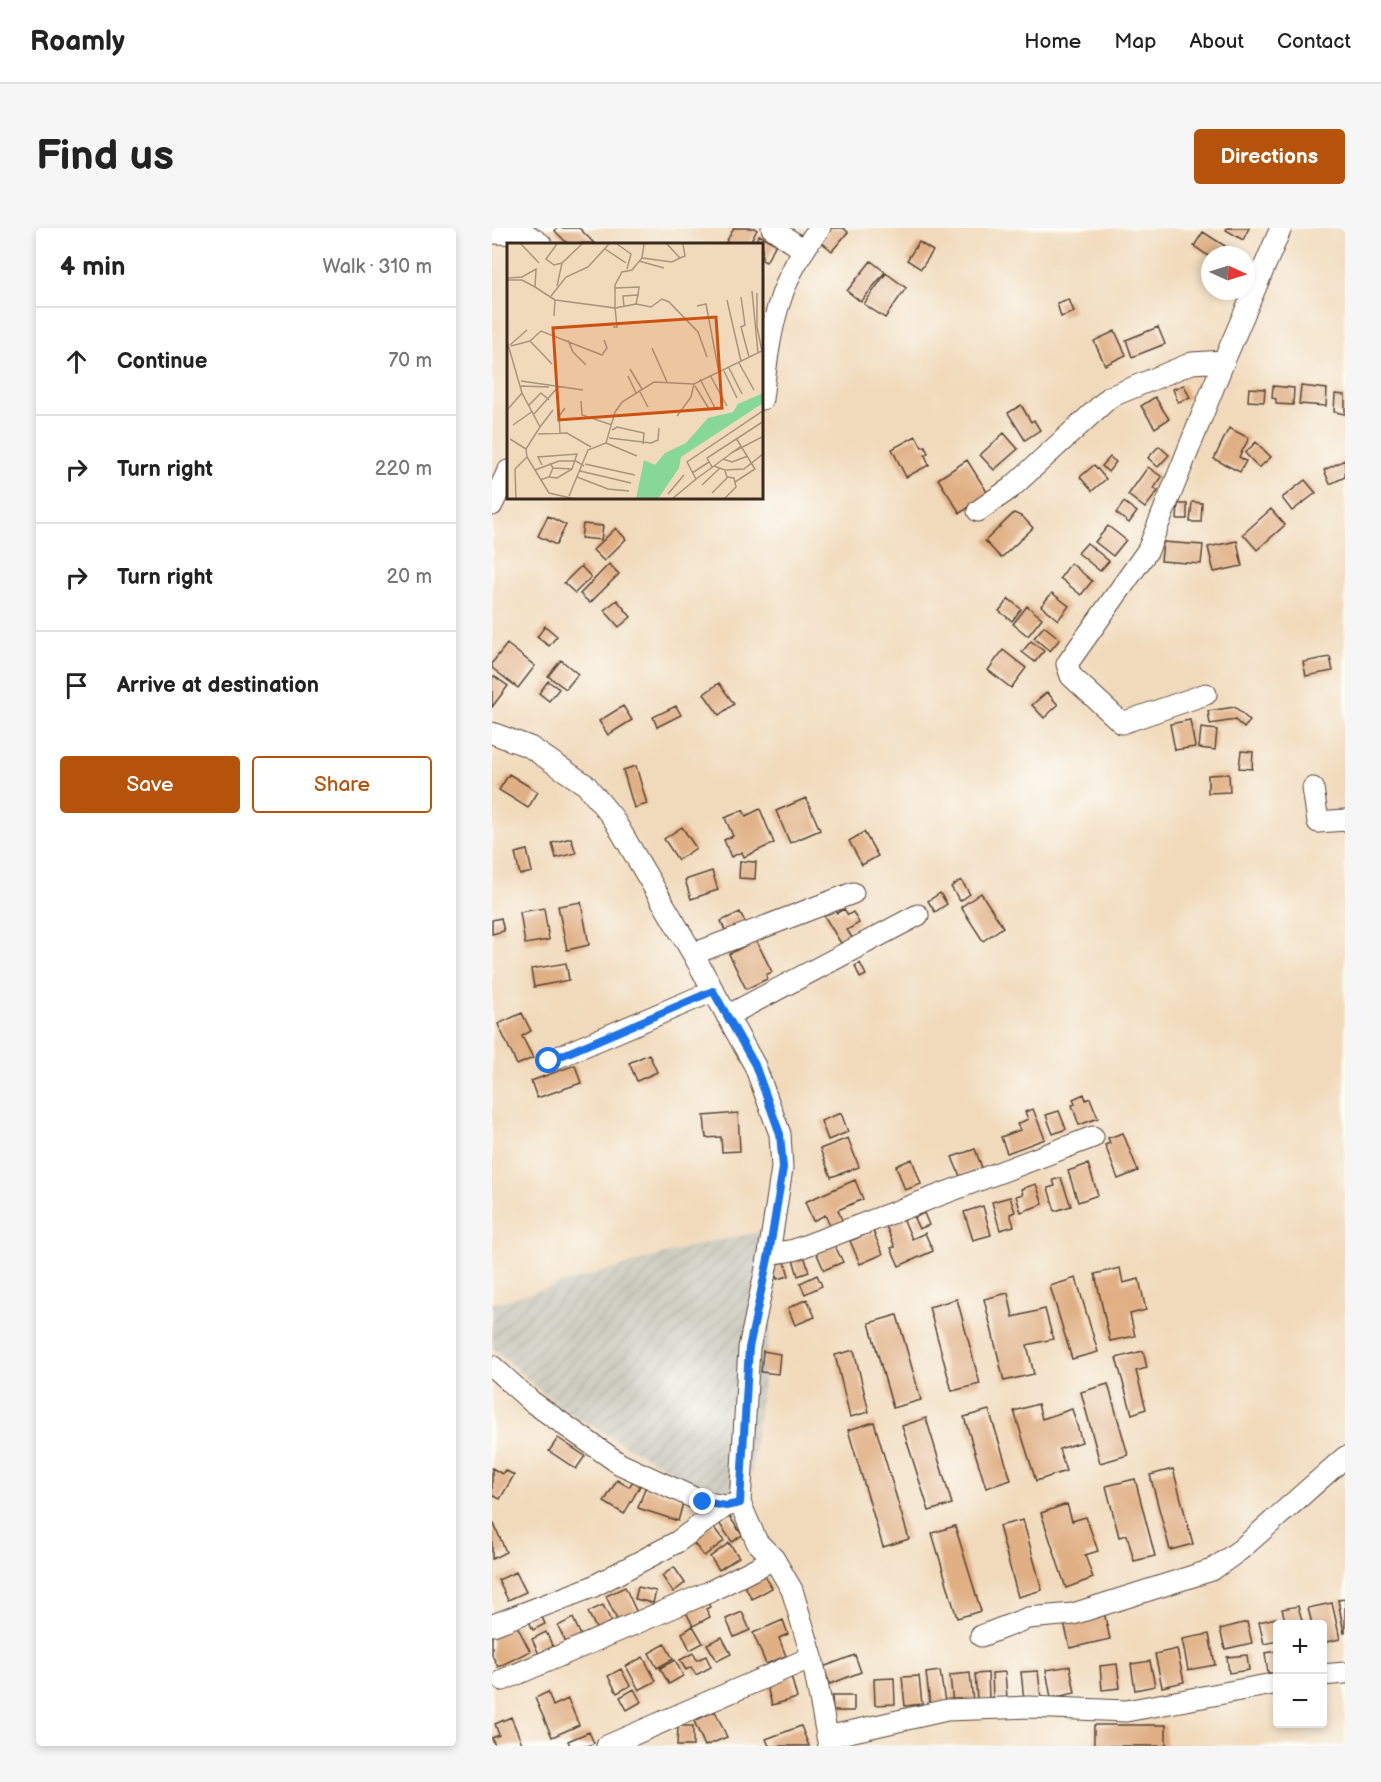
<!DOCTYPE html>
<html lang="en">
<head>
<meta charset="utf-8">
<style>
  body { margin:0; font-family:"Balsamiq Sans",sans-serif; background:#f6f6f6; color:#222 }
  .controls { position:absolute; right:18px; bottom:18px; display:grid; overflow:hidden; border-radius:6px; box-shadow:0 3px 9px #0003 }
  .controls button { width:54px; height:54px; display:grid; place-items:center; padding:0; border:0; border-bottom:2px solid #e0e0e0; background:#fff; color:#222; font:30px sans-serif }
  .compass { position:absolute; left:709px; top:18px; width:54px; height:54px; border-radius:50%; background:#fff; box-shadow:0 3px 9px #0003; rotate:94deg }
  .stop { position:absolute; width:18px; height:18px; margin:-14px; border:4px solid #1a73e8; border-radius:50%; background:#fff }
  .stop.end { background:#1a73e8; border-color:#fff; box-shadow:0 2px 6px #0008 }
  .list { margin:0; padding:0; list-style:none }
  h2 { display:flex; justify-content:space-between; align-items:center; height:78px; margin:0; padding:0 24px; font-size:26px }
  h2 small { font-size:20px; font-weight:400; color:#767676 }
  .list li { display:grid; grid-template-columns:39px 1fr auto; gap:18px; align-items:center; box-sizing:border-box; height:108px; padding:0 24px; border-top:2px solid #e0e0e0 }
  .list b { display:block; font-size:22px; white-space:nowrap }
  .list em { font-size:20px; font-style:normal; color:#767676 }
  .actions { display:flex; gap:12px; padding:18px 24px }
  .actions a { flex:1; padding:14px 0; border:2px solid #b45309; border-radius:6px; text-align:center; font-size:21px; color:#b45309 }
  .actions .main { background:#b45309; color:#fff }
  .icon { flex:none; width:33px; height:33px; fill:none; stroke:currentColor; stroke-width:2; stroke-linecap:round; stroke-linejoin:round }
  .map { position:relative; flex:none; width:853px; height:1518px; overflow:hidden; border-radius:6px }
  header { display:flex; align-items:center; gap:36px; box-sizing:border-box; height:84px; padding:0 30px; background:#fff; border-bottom:2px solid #e0e0e0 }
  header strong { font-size:28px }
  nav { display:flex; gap:33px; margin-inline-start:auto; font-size:21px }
  .intro { display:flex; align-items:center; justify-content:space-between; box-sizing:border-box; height:144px; padding:0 36px }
  h1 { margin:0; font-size:42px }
  .button { padding:15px 27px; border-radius:6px; background:#b45309; color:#fff; font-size:21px; font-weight:700 }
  main { display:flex; gap:36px; padding:0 36px }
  aside { flex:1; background:#fff; border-radius:6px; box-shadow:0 3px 9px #0003 }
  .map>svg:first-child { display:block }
  .industrial { fill:url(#industrial-furrows) }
  .building { fill:#e0af83 }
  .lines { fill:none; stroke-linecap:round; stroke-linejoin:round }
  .minor-casing { stroke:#564436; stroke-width:23 }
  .minor { stroke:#fff; stroke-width:21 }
  .route { stroke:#1a73e8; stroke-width:8 }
  .inset-road { fill:none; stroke:#a8947c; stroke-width:1.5 }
  .view { fill:#ce520f; fill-opacity:0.15; stroke:#ce520f; stroke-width:3 }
  .inset-edge { fill:none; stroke:#3b2a1e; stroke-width:3 }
</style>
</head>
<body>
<header>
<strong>Roamly</strong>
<nav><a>Home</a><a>Map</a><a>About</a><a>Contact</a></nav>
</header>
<div class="intro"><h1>Find us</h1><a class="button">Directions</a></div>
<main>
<aside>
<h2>4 min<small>Walk · 310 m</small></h2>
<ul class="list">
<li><svg class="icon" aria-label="ahead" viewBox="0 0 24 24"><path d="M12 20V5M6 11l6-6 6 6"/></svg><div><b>Continue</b></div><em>70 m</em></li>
<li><svg class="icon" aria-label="right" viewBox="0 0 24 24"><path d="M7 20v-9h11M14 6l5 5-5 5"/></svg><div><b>Turn right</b></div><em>220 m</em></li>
<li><svg class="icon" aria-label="right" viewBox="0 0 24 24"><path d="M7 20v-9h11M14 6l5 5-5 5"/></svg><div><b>Turn right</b></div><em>20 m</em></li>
<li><svg class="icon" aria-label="arrive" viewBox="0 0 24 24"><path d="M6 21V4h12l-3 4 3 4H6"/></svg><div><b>Arrive at destination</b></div></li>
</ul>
<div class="actions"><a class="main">Save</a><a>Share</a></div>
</aside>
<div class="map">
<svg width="853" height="1518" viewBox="0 0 853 1518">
  <defs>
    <pattern id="industrial-furrows" width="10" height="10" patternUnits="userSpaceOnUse" patternTransform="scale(1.5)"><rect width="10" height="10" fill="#c7c5b8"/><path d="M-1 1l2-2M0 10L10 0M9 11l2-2" fill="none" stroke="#aca99e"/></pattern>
  </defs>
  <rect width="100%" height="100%" fill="#fdfcf7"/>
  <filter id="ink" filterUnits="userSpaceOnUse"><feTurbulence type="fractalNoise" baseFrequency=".0167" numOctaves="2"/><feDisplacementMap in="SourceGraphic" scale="12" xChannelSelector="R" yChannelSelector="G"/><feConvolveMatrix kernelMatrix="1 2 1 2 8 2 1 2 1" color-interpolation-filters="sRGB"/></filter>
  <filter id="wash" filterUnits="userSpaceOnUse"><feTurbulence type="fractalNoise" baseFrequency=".008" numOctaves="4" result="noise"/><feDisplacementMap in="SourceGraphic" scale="24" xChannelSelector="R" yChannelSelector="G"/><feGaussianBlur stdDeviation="1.35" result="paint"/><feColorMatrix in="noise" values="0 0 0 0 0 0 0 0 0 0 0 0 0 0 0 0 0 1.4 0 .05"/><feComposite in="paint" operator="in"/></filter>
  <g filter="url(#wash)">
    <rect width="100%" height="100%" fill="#f1dabb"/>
    <path class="industrial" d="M291,999L256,1268L204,1257L68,1180L0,1119V1076L205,1017Z"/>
    <g id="blocks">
      <path class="building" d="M65,0H87L102,15L76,16L63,3Z
        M242,0H262L265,2L257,16H233Z
        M339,0H351L356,4L340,23L328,13Z
        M735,0H757L751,12L734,2Z
        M711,4L733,18L727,27H718V29L702,18Z
        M267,7L284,16L274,34L270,32V16H262Z
        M427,14L441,23L429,41L415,32Z
        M379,33L393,44L369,74L355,63Z
        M394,45L414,60L393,90L372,76Z
        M577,71L582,84L569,89L565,75Z
        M666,99L673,116L640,129L634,112Z
        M623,103L634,127L613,137L602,113Z
        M692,157L698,170L686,174L681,161Z
        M781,158L802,160L801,177L784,176V171L780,170Z
        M809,158L835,161L834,178L807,176Z
        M757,160L773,161L772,174L756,173Z
        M843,166L853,167V186L842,184Z
        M663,169L677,191L663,200L649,178Z
        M529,177L539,194L542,192L548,202L533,212L516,185Z
        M737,200L757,210L747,229L754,233L748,244L722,231Z
        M512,205L526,221L502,242L488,227Z
        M424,208L430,219L433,218L436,225L433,227L437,237L414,249L400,221Z
        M764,214L779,229L767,240L753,225Z
        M667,218L677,227L666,239L656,230Z
        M618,229L624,234L616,244L610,238Z
        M475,232L497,267L468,285L446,251Z
        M853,232V249L838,256L832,242Z
        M602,237L614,251L600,263L588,249Z
        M656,239L670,249L662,260L666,263L653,280L636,267Z
        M813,252L824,265L800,283L790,270Z
        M632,274L645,284L637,295L624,285Z
        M700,274L710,275L709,294H698Z
        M686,276H695V291H685Z
        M779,281L793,297L765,322L751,306Z
        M522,285L531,289L541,300L509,330L493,313Z
        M56,288L74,297L64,317L46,308Z
        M91,296L111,298L109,312L89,310Z
        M616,298L634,312L621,328L603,314Z
        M124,300L134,311L112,333L101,322Z
        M745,313L750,338L722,344L716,319Z
        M671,314L711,317L709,336L669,333Z
        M595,315L617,333L608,343L586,325Z
        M579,335L600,353L589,367L568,350Z
        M117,336L127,346L98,375L88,366Z
        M89,338L99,349L83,365L72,355Z
        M560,365L577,378L566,392L549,378Z
        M517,371L529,381L520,393L507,383Z
        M125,372L139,389L127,399L112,382Z
        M535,378L550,390L536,408L521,396Z
        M53,398L65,408L57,418L45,409Z
        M552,398L568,411L558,423L542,410Z
        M539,413L552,423L543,434L530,424Z
        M15,416L43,438L26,460L0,440V435Z
        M511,422L534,440L519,460L496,442Z
        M838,429L841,443L814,448L811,434Z
        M69,432L86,446L74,461L56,448Z
        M2,448L16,458L0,479V450Z
        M56,453L67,461L57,473L47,465Z
        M227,455L242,476L227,487L212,466Z
        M555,464L566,477L552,490L540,477Z
        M131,478L140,492L116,507L107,493Z
        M184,478L189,487L165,499L161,489Z
        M743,479L758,493L752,500L743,492L718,496L716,483Z
        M698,492L703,519L683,522L678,496Z
        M709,500L725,502L723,522L707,520Z
        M749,523L761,524L760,541L747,540Z
        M144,538L155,576L142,580L131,542Z
        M17,546L46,564L36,580L7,562Z
        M737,546L738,564L716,565V547Z
        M314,570L328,602L298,615L284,583Z
        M268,581L282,615L252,629L250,624L239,629L232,612L241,608L233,590L251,582L254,588Z
        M190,599L204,620L186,632L172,611Z
        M372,604L386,628L370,637L357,613Z
        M79,610L84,625L64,630L60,615Z
        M35,622L40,644L28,647L23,625Z
        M248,633L264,634L263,651L247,650Z
        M220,643L226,662L199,671L193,652Z
        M469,652L478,666L468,673L459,659Z
        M448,665L455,676L443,684L436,673Z
        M489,665L511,699L491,713L469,679Z
        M89,674L97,717L75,722L66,678Z
        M342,679L345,685L352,681L356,687L361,684L367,695L355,702L361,711L350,717L331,686Z
        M52,680L57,712L33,716L28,684Z
        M248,684L254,696L234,705L229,693Z
        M9,690L12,703L0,706V692Z
        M264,712L280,744L274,747L275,751L254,761L237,726Z
        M74,735L77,752L42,759L39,741Z
        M368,735L374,747L368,750L363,738Z
        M30,785L39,803L30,808L41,830L25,837L6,796Z
        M157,826L165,844L145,853L137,835Z
        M83,837L89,855L45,870L39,853Z
        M592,866L594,872L598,870L606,890L587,897L580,877L583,876L581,871Z
        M541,881L553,911L515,925L509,909L528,902L525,896L536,891L533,884Z
        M567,883L574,901L561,906L554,887Z
        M246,885L248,923L230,924L229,909L214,910L212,888Z
        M349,885L356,904L336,912L329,893Z
        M631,905L646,943L626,951L613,917L618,915L616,910Z
        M356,910L367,939L339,949L328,921Z
        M483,921L490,940L468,948L460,929Z
        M420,931L429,956L413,962L404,938Z
        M596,936L606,967L586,974L576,943Z
        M569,950L579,978L563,983L556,960L563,958L561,952Z
        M363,952L371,971L346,982L352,997L340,1002L333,987L321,993L313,974Z
        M544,956L551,976L529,984L524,968L531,966L529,961Z
        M518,969L523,984L518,986L522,998L508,1002L500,974Z
        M491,978L499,1007L481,1012L472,984Z
        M432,985L437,997L427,1001L422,990Z
        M411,990L420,1011L433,1005L441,1023L407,1038L399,1020L403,1019L394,998Z
        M381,1003L391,1026L368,1036L358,1013Z
        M342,1016L351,1034L332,1042L324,1024Z
        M312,1027L317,1044L306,1048L301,1031Z
        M293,1034L297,1048L285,1051L281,1037Z
        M628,1040L631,1055L647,1051L654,1082L638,1086L643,1108L618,1113L603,1046Z
        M325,1047L330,1058L313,1066L308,1055Z
        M584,1050L606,1124L580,1131L558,1058Z
        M516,1065L521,1089L553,1081L561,1111L535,1117L542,1146L512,1153L492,1071Z
        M315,1071L323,1089L303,1097L296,1080Z
        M465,1071L488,1156L460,1163L437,1079Z
        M405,1087L429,1172L401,1180L377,1095Z
        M362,1122L377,1184L358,1189L343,1127Z
        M271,1123L288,1126L286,1146L269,1144Z
        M651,1123L655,1140L644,1143L654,1181L640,1186L624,1130Z
        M616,1156L636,1227L608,1235L589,1164Z
        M546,1176L550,1191L580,1181L590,1214L567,1221L574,1243L544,1253L522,1183Z
        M497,1182L519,1252L494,1260L472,1189Z
        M434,1190L460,1276L437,1283L410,1198Z
        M382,1194L417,1311L391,1319L356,1202Z
        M66,1210L93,1228L84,1241L57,1223Z
        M0,1240L10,1246L13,1242L22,1247L8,1271L0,1267Z
        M681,1241L701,1316L678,1322L658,1247Z
        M643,1251L663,1328L642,1333L635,1307L627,1309L614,1258Z
        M125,1252L137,1259L141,1253L148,1258L132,1286L112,1274Z
        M153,1260L192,1272L186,1293L146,1280Z
        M575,1276L580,1293L594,1289L606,1323L593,1327L601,1350L574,1360L549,1285Z
        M237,1288L250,1307L240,1314L227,1295Z
        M531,1292L550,1362L526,1369L507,1298Z
        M2,1296L14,1324L0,1331V1297Z
        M219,1296L232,1313L212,1328L199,1312Z
        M463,1298L489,1383L465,1390L440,1305Z
        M237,1315L247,1329L227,1342L218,1329Z
        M182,1339L193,1355L181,1364L170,1348Z
        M24,1344L34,1364L16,1372L6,1352Z
        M271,1344L280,1360L260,1371L251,1355Z
        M133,1359L145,1385L126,1394L114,1368Z
        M146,1359L164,1363L161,1375L143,1371Z
        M214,1371L218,1379L214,1381L218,1389L201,1398L193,1382Z
        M853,1371V1405H852L846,1372Z
        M840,1375L848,1411L830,1415V1396H820L816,1380Z
        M111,1377L121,1397L106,1404L96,1384Z
        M806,1378L811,1396H794L790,1381Z
        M250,1384L258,1402L242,1409L234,1391Z
        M612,1384L618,1411L578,1420L572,1394Z
        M48,1385L53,1396L41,1402L36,1391Z
        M81,1390L90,1410L75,1417L66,1398Z
        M784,1390L786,1413L772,1416L767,1394Z
        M291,1392L296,1406L287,1410L294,1428L274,1436L261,1405Z
        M755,1394L760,1415L733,1421L728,1401Z
        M24,1396L38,1423L6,1439L0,1427V1408Z
        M201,1398L211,1415L198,1422L190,1405Z
        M54,1404L61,1419L47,1426L40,1411Z
        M717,1406L723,1437L696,1442L690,1411Z
        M230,1409L239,1426L225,1433L215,1416Z
        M173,1416L181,1431L165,1440L157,1425Z
        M685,1421L692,1454L670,1459L663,1426Z
        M786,1423V1444L776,1445L773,1425Z
        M201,1425L205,1432L214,1428L219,1439L204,1447L199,1439L194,1442L188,1432Z
        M363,1427L369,1444L338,1456L331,1439Z
        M755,1427L757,1442L737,1445L735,1429Z
        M151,1429L164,1453L147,1462L134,1438Z
        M183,1432L191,1448L177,1456L168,1440Z
        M658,1433L663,1458L643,1462L639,1436Z
        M625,1436L628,1460L610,1462L608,1438Z
        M578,1438L583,1465L559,1470L554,1442Z
        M129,1441L138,1458L125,1465L116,1448Z
        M448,1443L453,1474L438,1476L434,1445Z
        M546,1443L549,1470L532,1472L529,1444Z
        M513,1444L515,1470L501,1471L500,1445Z
        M478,1445L481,1474L461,1476L458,1447Z
        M496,1445L497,1471H485L483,1446Z
        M299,1448L305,1470L280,1477L274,1455Z
        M427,1448L430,1476L413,1478L410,1449Z
        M402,1450L403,1476L383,1477L382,1451Z
        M142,1461L149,1474L135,1482L128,1469Z
        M56,1464L61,1478L76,1471L87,1497L60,1509L43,1470Z
        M340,1468H362V1483H341Z
        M223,1483L235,1509L213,1518L202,1493Z
        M19,1489L31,1518H3L0,1510L7,1507L3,1496Z
        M602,1497H674V1518H602Z
        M186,1498H201V1518H185Z
        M309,1498L317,1518H277L274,1511Z
        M97,1504L102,1515L96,1518H78L76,1513Z"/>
    </g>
  </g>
  <g filter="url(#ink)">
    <use href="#blocks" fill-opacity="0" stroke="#564436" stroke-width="1.5"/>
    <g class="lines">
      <defs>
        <path id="minor" d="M280,0L310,21
          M0,5L34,6L49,16
          M270,171C278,105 284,53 328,0
          M0,277L16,243
          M486,283L519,260L618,169L700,135L732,133
          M714,466L630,495L579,448L575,436L656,322L732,133L789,0
          M0,505L38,519L94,557L121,590L201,726L263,838L288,906L290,940L277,1026L257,1120L248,1275L265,1314L282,1331L300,1362L320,1429L337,1518
          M821,560L826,594L853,592
          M201,726L361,665
          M235,788L426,687
          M57,833L221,763
          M277,1026L302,1022L601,909
          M0,1138L40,1174L128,1236L211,1274L234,1278L248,1275
          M1,1397L100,1359L185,1314L234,1278
          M489,1408L536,1390L581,1386L720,1342L748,1322L853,1229
          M830,1447L853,1445
          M11,1452L217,1364L282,1331
          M335,1509L455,1482L537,1479L634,1483L786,1455
          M115,1518L320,1429"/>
      </defs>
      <use href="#minor" class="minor-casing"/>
      <use href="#minor" class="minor"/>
    </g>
  </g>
  <g class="lines" filter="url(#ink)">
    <path class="route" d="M57,833L221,763L263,837L288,906L291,940L277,1026L257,1120L248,1275L234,1278L211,1274"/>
  </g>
  <g transform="translate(15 15)">
    <rect width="256" height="256" fill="#f1dabb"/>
    <path d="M256,150V160L174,214L172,225L151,256H129L137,217L148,222L158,210L179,200L201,175L226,169L231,161Z" fill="#87d898"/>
    <path class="inset-road" d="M14,1L32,20M50,1L39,16L47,22L55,20L75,1M110,1L124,11L120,26M160,1L173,15L178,13L176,1M98,6L119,20M135,15L165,19L173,15M132,18L157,25M0,35L15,34L29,26L28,44L15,37H0M50,43L55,20M28,44L48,57L47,73M108,45L132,44L131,52M245,48L251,110M250,50V84L255,108M44,53L59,34L81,24L102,1M234,54L238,82L234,84L242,114M48,57L108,65L110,84H106M220,57L234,118M129,61L144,64L155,56L162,59L191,89L200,114M190,63L199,61L212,130M117,64L116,53L131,52L129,61L108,65V42L115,29L125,27L135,15L137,1M61,97L66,109L79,122M0,98L15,150L33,184L19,206L20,214L42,250L68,256M23,98L45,121M3,102L20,87M4,103L23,98L34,88L95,112L100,105L97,97M145,105L160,139M232,120L247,147M222,125L235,151M123,126L135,146M217,128L230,155M203,132L220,163M121,133L129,150M193,136L208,165M14,138L76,147M14,143L42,144M188,143L202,166M132,147L141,164M74,158L75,172L105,182M22,162L34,150L42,157M0,167L15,150M27,171L52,143M170,173L184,154L187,141M6,182L26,168M33,184L46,167M105,187L110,184L137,190L136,201M53,190L52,173L58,165M31,191L60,190L84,204M102,195L144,200L151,197L152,185M3,196L19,206M99,200L130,213M224,210L257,193M216,216L225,219L241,213M78,221L128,232M35,222L31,214L70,211L65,226L46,225L43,220M207,223L234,203M205,224L200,215L257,178M28,227L52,218H69L77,223M73,228L124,240M185,230L202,219M42,234L50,235L65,226M70,234L101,246L122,248M189,236L207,223L218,227L237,226L257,210M33,237L42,234L46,225M228,239L248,226L229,195M195,242L213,225M205,250L220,235M161,251L177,232M62,253L81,207L99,200L108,169L115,159L147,139L187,141L257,107M9,256L8,226L20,214M165,256L189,236L180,219L257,167M217,256L229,244L227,235L220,234L218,228"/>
    <path class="view" d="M209,74L215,165L52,177L46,85Z"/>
    <rect width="256" height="256" class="inset-edge"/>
  </g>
</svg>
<div class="controls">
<button>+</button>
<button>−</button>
</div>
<svg class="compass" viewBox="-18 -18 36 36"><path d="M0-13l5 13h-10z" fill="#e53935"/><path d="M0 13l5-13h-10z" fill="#767676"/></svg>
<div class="stop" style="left:57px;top:833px"></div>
<div class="stop end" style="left:211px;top:1274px"></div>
</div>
</main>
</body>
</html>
